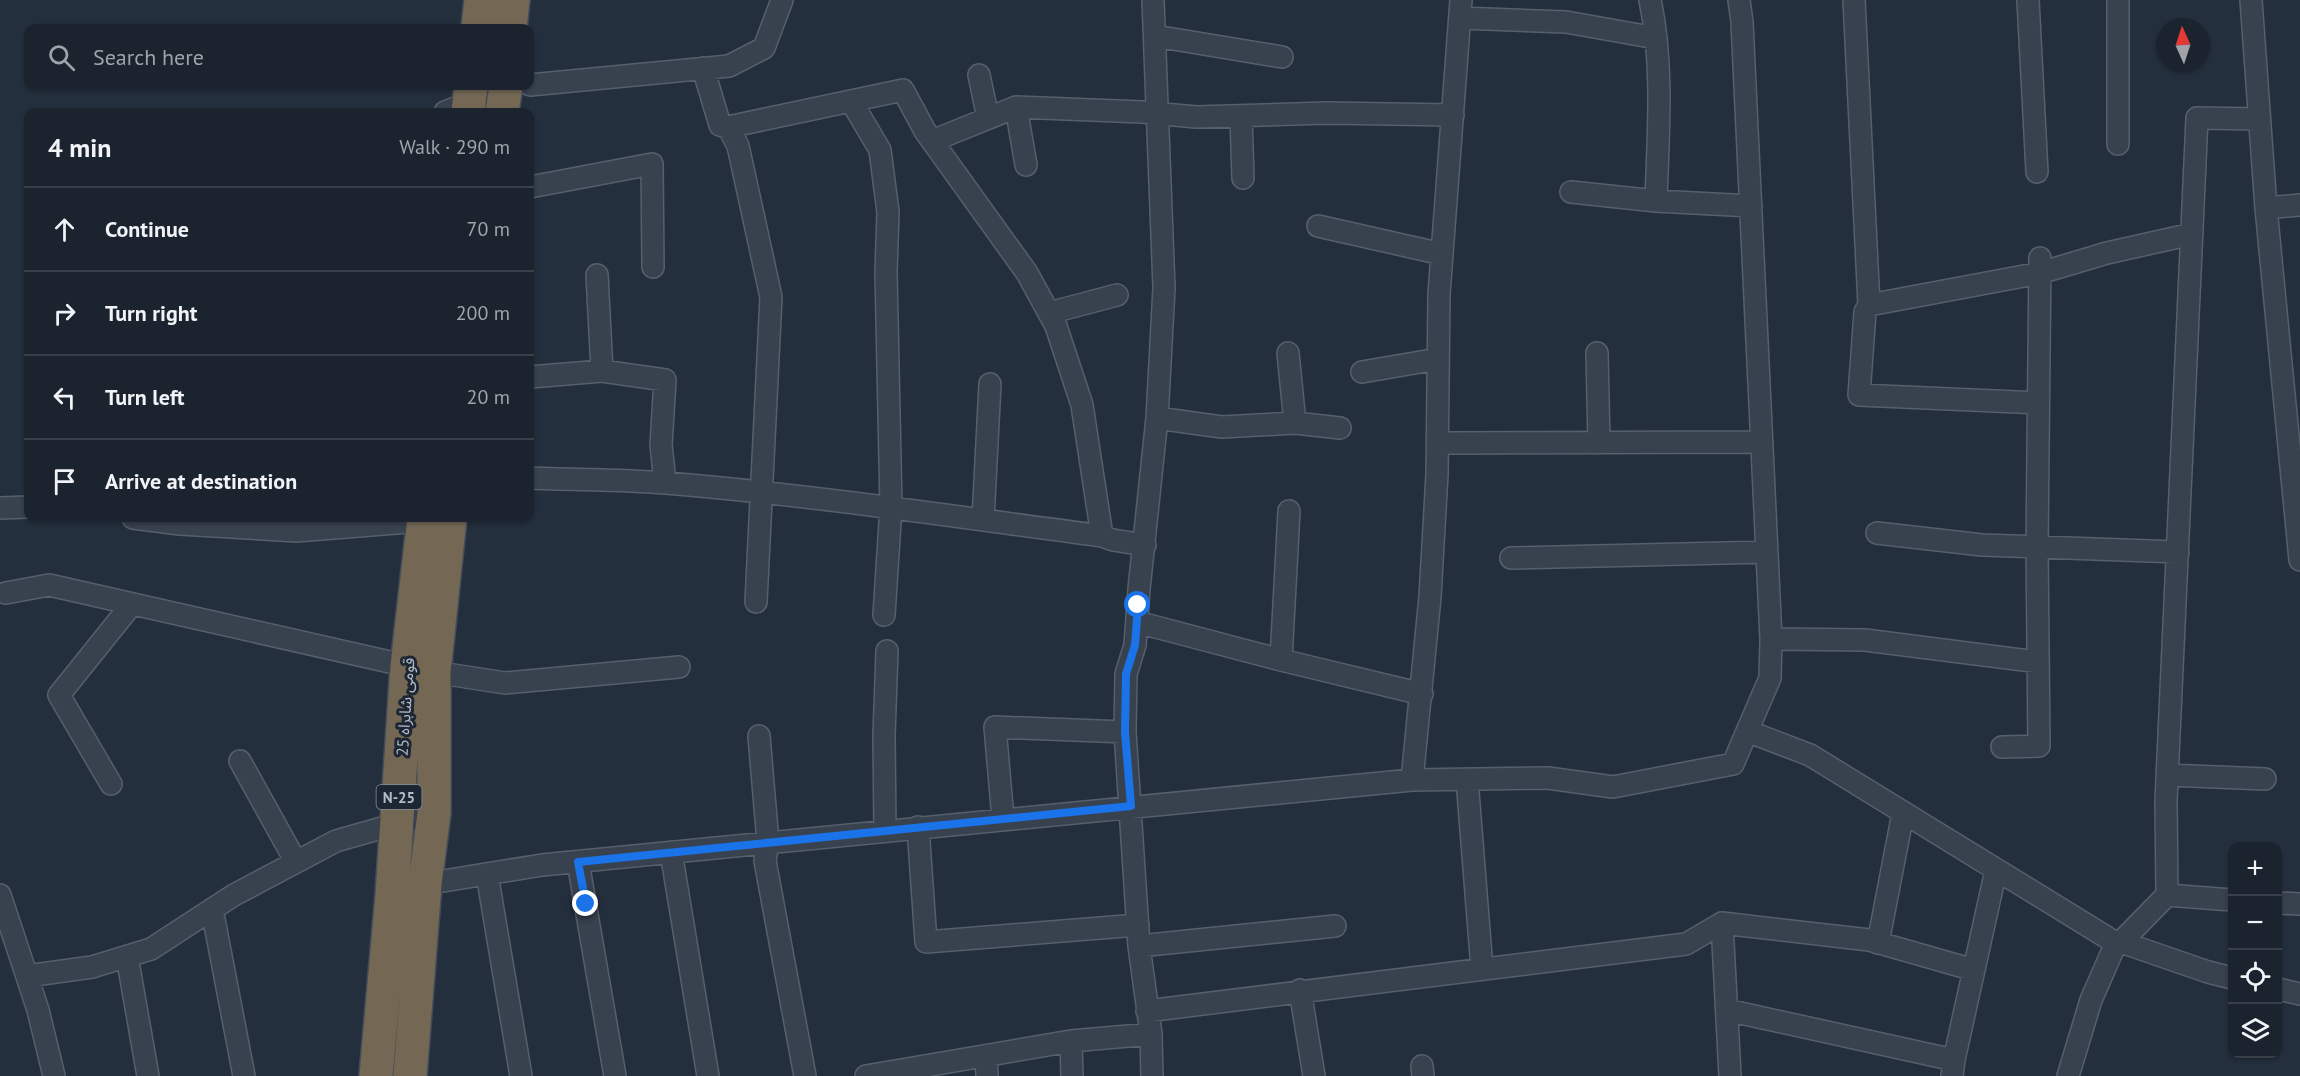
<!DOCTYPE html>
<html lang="en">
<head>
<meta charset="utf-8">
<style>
  body { margin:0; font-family:"PT Sans","Noto Sans Arabic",sans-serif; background:#282f3a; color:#f1f3f6 }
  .controls { position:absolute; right:18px; bottom:18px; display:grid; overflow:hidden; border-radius:12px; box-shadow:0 2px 4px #0004 }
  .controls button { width:54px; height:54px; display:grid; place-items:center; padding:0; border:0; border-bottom:2px solid #39404a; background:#1b232e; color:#f1f3f6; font:30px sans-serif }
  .compass { position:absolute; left:2156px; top:18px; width:54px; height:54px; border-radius:50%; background:#1b232e; box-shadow:0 2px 4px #0004; rotate:357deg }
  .stop { position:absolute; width:18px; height:18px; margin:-14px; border:4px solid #1a73e8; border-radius:50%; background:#fff }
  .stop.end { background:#1a73e8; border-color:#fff; box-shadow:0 2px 6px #0008 }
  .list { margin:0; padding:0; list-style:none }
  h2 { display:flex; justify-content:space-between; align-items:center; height:78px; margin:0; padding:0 24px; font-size:26px }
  h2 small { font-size:20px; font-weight:400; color:#a0a4aa }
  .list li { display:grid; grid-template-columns:39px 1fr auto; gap:18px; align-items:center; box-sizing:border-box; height:84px; padding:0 24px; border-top:2px solid #39404a }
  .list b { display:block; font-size:22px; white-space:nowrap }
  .list em { font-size:20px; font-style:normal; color:#a0a4aa }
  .icon { flex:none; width:33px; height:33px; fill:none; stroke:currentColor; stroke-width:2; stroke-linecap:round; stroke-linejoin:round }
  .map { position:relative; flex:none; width:2300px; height:1076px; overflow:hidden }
  .search { position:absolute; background:#1b232e; box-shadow:0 2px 4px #0004; left:24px; top:24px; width:510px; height:66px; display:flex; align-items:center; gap:15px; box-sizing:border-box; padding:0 21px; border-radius:12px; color:#a0a4aa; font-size:22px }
  .panel { position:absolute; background:#1b232e; box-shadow:0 2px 4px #0004; left:24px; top:108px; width:510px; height:414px; border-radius:12px }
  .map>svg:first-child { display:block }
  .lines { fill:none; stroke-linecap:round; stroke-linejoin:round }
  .street-casing { stroke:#565f6c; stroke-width:24 }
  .highway-casing { stroke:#434c59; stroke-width:36 }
  .street { stroke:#38414e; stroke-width:21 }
  .highway { stroke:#746855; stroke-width:33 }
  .route { stroke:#1a73e8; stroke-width:8 }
  .labels { text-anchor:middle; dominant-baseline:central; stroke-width:6; stroke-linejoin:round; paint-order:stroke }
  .shield { fill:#1d2633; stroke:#878f9c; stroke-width:1.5 }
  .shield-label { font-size:15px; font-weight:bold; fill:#b4bcc9 }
  .street-label { font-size:16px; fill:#b4bcc9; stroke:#1d2633 }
</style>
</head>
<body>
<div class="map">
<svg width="2300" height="1076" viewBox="0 0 2300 1076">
  <rect width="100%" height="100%" fill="#242f3e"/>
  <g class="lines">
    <defs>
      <path id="street" d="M1650,0C1664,66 1658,135 1656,201
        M1854,0L1869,305L1865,312L1859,395L2038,403
        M2028,0L2037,172
        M2251,0L2266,208L2300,560
        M1461,18L1566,22L1656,38
        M1155,36L1282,57
        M703,68L720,125L728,127L903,90L925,131L1027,273L1056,326L1082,405L1102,536
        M979,75L988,118
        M530,85L729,66L764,48L782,0
        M851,101L880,150L888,212L886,272L891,507L884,615
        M1016,107L1026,165
        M445,112L477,99
        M1241,116L1243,178
        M728,127L738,146L771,297L756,602
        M932,141L1016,107L1142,112L1196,117L1327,113L1453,115
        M2118,144V0
        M530,187L652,164L653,267
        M1571,192L1656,201L1751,206
        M2266,208L2300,205
        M1318,226L1442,254
        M597,275L602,371
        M1869,305L2040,273L2107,253L2192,234
        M1049,313L1117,295
        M1288,353L1295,423
        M1597,353L1599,443
        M1362,372L1438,359
        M530,377L602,371L665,380L661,445L665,482
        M1157,418L1222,427L1295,423L1340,428
        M1438,443L1762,442
        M530,478C575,480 621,479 666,483C812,495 957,517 1102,536L1113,540L1145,545
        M0,508L28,507
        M133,518L180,524L296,531L434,520
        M983,520L990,384
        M1877,533L1982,545L2178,552
        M1511,558L1767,552
        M6,593L49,585L434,672L505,683L679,667
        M1137,622L1281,660L1422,694
        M1771,639L1865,640L2038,662
        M1281,660L1289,511
        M1747,731L1810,755L2116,943L2121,942L2208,972L2232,978
        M759,736L768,842L765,861L805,1076
        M2002,747L2039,746L2037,547L2040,258
        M240,761L296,862
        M2168,775L2265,779
        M1467,779L1482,969
        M1412,780L1430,597L1437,474L1439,294L1461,0
        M111,784L59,695L132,604
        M1003,819L995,727L1125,732
        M918,827L926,942L1138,925
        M885,831L884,735L887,651
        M671,852L708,1076
        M578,862L615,1076
        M487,874L521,1076
        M425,884L542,865L1412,780L1548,778L1613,787L1733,764L1770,678L1771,639L1742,22L1739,0
        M0,895L38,1010L54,1076
        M2167,895L2232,900
        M2278,903L2300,904
        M212,909L244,1076
        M1722,923L1730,1076
        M2121,942L2167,895L2166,801L2197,118L2259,119
        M1878,943L1903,813
        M1139,946L1335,926
        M127,956L148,1076
        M27,976L92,967L151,949L234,895L336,841L434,813
        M2278,989L2300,994
        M1300,990L1314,1076
        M1727,1010L1954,1060
        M1147,1011L1686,944L1722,923L1869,940L1974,970
        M1071,1041L1072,1076
        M986,1056L987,1076
        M1422,1066L1423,1076
        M866,1076L1071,1041L1151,1034
        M1152,1076L1151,1034L1139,946L1125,732L1126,674L1135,645L1139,589L1157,418L1164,288L1153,0
        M1952,1076L1954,1060L1996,870
        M2068,1076L2091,1000L2116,943"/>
      <path id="highway" d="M478,28L481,0
        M510,28L513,0
        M468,112L471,86
        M502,112L506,86
        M376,1076L392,895L407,666L424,518
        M410,1076L425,884L434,813V672L450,518"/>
    </defs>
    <use href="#street" class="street-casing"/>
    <use href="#highway" class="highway-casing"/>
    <use href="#street" class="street"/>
    <use href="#highway" class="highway"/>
  </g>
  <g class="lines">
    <path class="route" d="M586,904L578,862L1131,806L1125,732L1126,674L1135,645L1138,605"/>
  </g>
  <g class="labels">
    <rect class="shield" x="376.5" y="785" width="45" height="24" rx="4.5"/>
    <g class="shield-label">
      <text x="399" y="797">N-25</text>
    </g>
    <g class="street-label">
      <text transform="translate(405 707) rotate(-86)">قومی شاہراہ 25</text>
    </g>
  </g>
</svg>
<div class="controls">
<button>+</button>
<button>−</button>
<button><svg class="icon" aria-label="locate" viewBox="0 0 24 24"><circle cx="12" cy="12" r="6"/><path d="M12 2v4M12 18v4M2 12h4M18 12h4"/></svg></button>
<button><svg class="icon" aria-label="layers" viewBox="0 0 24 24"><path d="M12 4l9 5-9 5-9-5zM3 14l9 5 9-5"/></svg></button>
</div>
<svg class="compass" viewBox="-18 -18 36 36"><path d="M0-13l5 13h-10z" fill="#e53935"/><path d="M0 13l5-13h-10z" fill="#a0a4aa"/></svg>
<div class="stop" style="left:1138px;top:605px"></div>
<div class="stop end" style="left:586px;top:904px"></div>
<div class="search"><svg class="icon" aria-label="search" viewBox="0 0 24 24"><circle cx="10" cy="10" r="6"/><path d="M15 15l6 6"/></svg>Search here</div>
<section class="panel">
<h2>4 min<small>Walk · 290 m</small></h2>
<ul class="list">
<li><svg class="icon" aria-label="ahead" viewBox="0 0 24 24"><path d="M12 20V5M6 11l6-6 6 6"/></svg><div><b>Continue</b></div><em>70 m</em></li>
<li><svg class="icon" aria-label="right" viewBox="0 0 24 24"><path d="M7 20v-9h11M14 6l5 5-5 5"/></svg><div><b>Turn right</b></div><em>200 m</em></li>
<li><svg class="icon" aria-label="left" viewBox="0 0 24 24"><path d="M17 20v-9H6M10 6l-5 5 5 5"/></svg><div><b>Turn left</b></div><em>20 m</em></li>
<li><svg class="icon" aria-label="arrive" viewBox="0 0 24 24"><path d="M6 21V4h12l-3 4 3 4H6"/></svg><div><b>Arrive at destination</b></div></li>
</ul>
</section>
</div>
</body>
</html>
